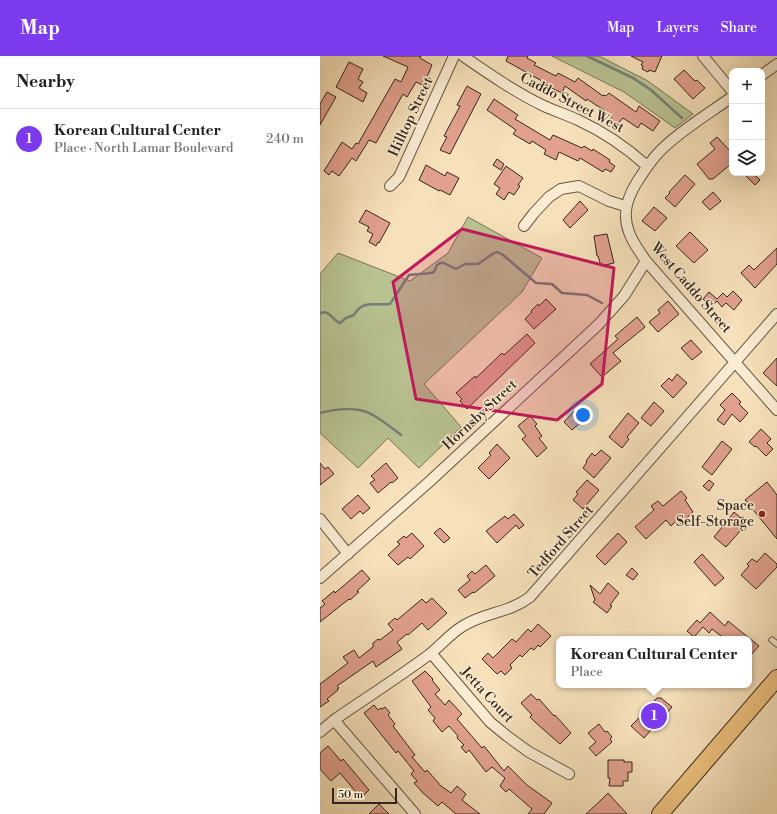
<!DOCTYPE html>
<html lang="en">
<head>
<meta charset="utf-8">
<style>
  body { margin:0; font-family:"Libre Bodoni",serif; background:#f2f2f2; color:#202124 }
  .controls { position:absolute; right:12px; top:12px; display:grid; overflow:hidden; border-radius:8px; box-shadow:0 4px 16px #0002 }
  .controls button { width:36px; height:36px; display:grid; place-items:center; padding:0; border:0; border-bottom:1px solid #e0e0e0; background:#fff; color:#202124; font:20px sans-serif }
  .scale { position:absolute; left:12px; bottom:10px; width:65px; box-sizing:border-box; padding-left:4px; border:2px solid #33271e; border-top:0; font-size:11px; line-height:14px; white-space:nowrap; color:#33271e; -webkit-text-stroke:3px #faecd2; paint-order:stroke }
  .you { position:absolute; left:263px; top:359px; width:14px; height:14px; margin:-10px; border:3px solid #fff; border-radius:50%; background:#1a73e8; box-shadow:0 0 0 6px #1a73e833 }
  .badge { display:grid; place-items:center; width:26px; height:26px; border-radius:50%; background:#7c3aed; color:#fff; font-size:13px; font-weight:700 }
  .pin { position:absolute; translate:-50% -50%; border:2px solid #fff; box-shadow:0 1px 4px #0006 }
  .popup { position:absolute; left:236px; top:580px; width:196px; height:52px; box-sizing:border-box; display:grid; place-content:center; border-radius:8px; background:#fff; filter:drop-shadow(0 1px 3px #0005); font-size:13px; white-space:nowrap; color:#757577 }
  .popup b { font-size:15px; color:#202124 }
  .popup::after { content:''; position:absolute; left:50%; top:100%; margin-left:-8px; border:8px solid transparent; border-top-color:#fff }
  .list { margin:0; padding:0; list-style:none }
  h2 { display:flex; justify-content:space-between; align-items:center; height:52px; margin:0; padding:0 16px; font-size:17px }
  h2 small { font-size:13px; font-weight:400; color:#757577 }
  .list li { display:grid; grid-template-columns:26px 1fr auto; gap:12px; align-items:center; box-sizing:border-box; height:60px; padding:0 16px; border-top:1px solid #e0e0e0 }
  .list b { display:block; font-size:15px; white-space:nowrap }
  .list p { margin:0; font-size:13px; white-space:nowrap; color:#757577 }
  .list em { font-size:13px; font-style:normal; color:#757577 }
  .icon { flex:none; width:22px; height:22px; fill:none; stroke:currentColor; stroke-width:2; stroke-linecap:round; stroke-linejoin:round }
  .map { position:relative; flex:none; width:457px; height:758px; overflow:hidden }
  header { display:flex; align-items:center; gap:24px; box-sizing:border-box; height:56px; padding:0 20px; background:#7c3aed; color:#fff }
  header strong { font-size:19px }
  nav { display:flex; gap:22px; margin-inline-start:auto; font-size:14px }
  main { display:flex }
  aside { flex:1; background:#fff }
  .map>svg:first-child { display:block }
  .green { fill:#b9c392; stroke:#767558 }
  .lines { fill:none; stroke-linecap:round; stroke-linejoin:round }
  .stream { stroke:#74807b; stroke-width:2.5 }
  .building { fill:#e2a18e; stroke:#33271e }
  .service-casing { stroke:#645645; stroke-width:7 }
  .minor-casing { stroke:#645645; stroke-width:12 }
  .primary-casing { stroke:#33271e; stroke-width:18 }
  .service { stroke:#faecd2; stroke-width:5 }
  .minor { stroke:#faecd2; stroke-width:10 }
  .primary { stroke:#ecc07d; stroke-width:16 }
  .marked { fill:#c2185b; fill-opacity:0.2; stroke:#c2185b; stroke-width:3; stroke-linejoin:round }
  .poi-dot { fill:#8f2418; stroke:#faecd2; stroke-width:1.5 }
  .labels { text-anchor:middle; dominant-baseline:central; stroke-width:3; stroke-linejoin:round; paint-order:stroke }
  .street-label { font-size:14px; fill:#33271e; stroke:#faecd2 }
  .poi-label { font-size:14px; fill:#33271e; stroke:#faecd2; text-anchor:end }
</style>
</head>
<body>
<header>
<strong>Map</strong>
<nav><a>Map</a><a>Layers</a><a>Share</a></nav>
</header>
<main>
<aside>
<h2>Nearby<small></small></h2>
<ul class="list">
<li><span class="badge">1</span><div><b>Korean Cultural Center</b><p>Place · North Lamar Boulevard</p></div><em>240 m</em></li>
</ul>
</aside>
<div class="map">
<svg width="457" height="758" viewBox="0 0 457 758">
  <rect width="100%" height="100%" fill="#f7e1ba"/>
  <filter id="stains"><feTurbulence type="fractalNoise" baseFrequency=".005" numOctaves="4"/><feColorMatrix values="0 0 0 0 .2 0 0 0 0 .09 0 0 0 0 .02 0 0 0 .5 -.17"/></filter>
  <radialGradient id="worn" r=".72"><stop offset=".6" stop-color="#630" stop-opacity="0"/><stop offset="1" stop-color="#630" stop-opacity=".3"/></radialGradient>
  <path class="green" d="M232,0H279L328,25L373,58L355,72L304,36Z
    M148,161L222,202L202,236L104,328L141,371L99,412L68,382L38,412L0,377V218L18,197L90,225L128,197Z"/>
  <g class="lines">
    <path class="stream" d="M267,0L313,22L331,34L362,62
      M0,258C9,252 12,264 20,267L26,262L34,259C43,243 55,250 70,248L89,219C98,217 106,219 114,216L117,209L120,207H124L136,213L145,208H158L174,197L178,196L183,199L216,227L232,228L242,237L267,239L282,247
      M0,357C15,353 38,350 53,359C62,364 72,372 81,379"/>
  </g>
  <path class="building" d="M63,0H101L100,2L112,9L107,21L111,23L107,31L96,26L87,41L83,38L56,87L49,84L36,105L32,102L19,120L12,115L9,119L4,115L22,86L32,93L36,87L38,88L75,23L81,26L88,11Z
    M188,0H208L207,2L216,7L214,9L236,20L238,17L255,26L258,22L283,40V39L286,40L289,37L316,56L319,50L340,65L333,75L321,67L318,72L303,62L295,71L288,67L292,61L285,56V55L267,43L266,45L245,30L242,37L221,27L222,25L186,5Z
    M311,0H342L335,16L329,14L328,16L322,13L323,10L321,9L323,6Z
    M29,6L43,13L38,23L43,26L39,32L47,37L43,46L16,31Z
    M364,14L375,25L377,24L385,32L373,43L354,23Z
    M147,30L161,38L130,98L120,94L127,81L124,80L140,50L137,49Z
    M7,36L16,41L0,69V48Z
    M174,43L198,59L195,63L230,84L233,79L262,92L264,90L272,95L273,93L290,104L289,106L295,110L291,116L285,113L283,116L260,102L258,105L239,96L236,104L224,98L226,94L212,85L210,88L193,78L196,74L167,54Z
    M397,81L412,97L409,100L412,104V107L393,123H389L377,108L395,93L390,87Z
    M177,103L184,108L181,114L173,109Z
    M106,109L125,120L127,116L139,122L130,139L120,134L119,135L99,124Z
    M186,110L203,122L198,129L200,130L194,139L189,136L184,144L176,138L180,132L174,128Z
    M429,117H432L440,124L435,129L426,120Z
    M365,119L375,128L355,151L345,142L350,137L349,136Z
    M393,136L401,145L390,154L382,146Z
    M260,145L268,154L250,172L243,164Z
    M334,151L347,162L335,175L322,165Z
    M46,154L70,167L59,187L58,186L56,190L49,186L53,178L47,175L49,171L39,166Z
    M370,176L388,194L374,207L356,190Z
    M287,178L294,207L281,210L278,200H277L274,180Z
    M457,192V208L435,232L421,217L429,209L434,214Z
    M413,235L422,244L414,254L406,247L402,251L397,245L391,251L383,243L389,236L397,243L403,237L407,241Z
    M226,243L236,253L214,273L205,263L212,256L211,255L218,248L219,250Z
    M348,245L359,258L338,276L329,266L340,257L338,254Z
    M317,261L325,271L293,297L301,305L282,321L270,308L298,283L295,280Z
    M207,278L215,287L147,353L140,345L142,343L136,337L155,320L156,322L182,297L184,299Z
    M371,284L382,296L372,304L361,292Z
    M457,302V330L443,317Z
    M357,318L367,327L353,342L341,330L349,322L352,325Z
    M412,337L421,346L419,348L428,357L420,366L412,358L404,369L397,364L405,354L400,349Z
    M334,346L344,355L331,370L321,362Z
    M254,355L262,363L259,366L260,367L252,374L244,366Z
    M308,357L319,367L307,381L309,383L302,392L289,381Z
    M210,360L217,368L215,370L222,380L219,382L227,392L217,401L202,383L206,380L198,370Z
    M441,373L451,383L447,387L453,393L446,400L436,390L435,391L429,386Z
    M402,385L412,393L392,419L382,411Z
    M177,388L190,402L169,423L158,412L171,399L169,397Z
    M281,394L291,402L274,422L263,412L267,406L266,405L272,397L275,400Z
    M0,407L5,413L8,411L14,418L0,429Z
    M66,407L78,422L72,427L71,426L58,437L50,427L55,424L51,420Z
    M267,424L279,434L263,453L253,444L258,438L256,436Z
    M389,424L394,428L389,435L383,430Z
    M447,426L457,439V483L425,444Z
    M361,435L367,442L365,444L373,456L358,470L355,466L351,470L346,464L326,483L315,471L334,454L331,450L338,445L343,450Z
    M38,439L50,452L43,458L40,455L31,463L22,453Z
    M414,456L421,462L423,461L428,466L406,491L394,481Z
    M194,458L204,469L199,473L196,469L177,487L166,475L185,460L188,463Z
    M120,472L130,482L124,487L114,477Z
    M92,477L104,490L90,503L88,501L78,509L68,499L80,488L77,486L84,480L86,482Z
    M298,477L307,486L285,509L276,500Z
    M445,497L457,508V511L436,533L421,519L429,510L427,508L432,503L437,506Z
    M382,498L404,522L395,530L374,506Z
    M166,509L175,520L158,534L154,537L153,536L145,542L138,534L150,524L147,520L152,515L155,518Z
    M312,512L318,518L313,524L306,519Z
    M42,514L50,523L37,535L39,536L30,544L29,543L0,566V552L5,548L2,545L14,535L15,537Z
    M288,527L299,537L290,549L292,550L287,557L273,546L275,544L270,529L280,538Z
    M112,542L127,557L108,574L102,567L88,579L87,578L77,586L82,593L56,611L53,605L17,630L19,632L17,633L18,634L7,643L9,645L0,651V628L28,607L23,601L34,594L39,602L53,591V587L58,583L60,584L73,574L68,568L75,562L77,564L102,543L106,547Z
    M390,556L405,570L408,565L439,590L429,601V583H405L392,573L389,577L383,571L374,581L367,575L377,564L380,567Z
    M218,568L231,580L220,591L218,589L214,594L211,592L202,601L200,599L190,609L192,612L185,619L181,615L177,618L162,603L168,597L173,602L192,583L196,586L208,573L211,576Z
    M105,615L113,623L112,624L120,634L115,638L125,649L129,644L142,658L137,663L162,692L164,690L184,715L188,710L207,729L232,747L224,758H208L212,753L189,733L186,736L180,730L185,722L172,711L166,716L149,694L146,697L141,691L144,689L137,682L138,680L129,670L122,676L113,665L115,662L108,654L111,651L92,625Z
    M211,638L217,644L219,643L234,660L235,659L251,677L240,688L215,666L210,661L212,659L201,647Z
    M337,642H341L352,651L338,668L337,667L324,682L311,670L319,662L321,663L335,648L334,645Z
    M54,649L58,654L61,652L62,653L65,651L70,657L68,659L75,668L73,670L95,699L92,701L105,716L107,714L121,730L131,737L137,730L146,738L142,744L160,758H136L122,746L118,750L103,737L94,727L97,725L91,718L94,715L78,695L76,697L44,657Z
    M279,668L285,676L287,675L292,681L290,683L292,686L276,700L269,692L276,686L268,677Z
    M8,690L21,705L23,703L49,734L41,742L20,717L11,725L0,713V697Z
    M288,704H304V706H312V716H308V725H303V730H289L290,722H288Z
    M288,737L307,758H266L281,744Z
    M59,748L69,758H49Z"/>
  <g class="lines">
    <defs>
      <path id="service" d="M452,584L457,588"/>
      <path id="minor" d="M143,0C169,18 195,36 224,50C235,55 247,59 258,64C284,76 306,91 327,110
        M383,0L412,35
        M442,19L457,8
        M412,41C388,58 361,74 341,94C331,104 324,115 317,126C307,142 302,158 309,176C312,186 320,196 326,205L457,354
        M70,130L79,121L134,0
        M204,170L214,157L229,141L241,133L259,130L289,145L305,150
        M0,463L28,498
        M0,522L109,426L278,269L304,240L326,205
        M111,597L170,666L187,680L209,696L249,718
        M14,664L95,758
        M0,676L14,664C46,642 79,621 110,598C121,589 131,577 143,570C166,556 189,557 210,541L457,258"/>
      <path id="primary" d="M340,758L457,622"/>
    </defs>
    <use href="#service" class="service-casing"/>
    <use href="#minor" class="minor-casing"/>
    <use href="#primary" class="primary-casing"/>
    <use href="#service" class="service"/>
    <use href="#minor" class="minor"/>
    <use href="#primary" class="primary"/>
  </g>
  <path class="marked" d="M142,173L294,212L282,328L237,364L96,343L73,226Z"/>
  <circle class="poi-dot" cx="442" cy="458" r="4"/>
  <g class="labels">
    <g class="street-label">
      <text transform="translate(252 47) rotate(27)">Caddo Street West</text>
      <text transform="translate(91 61) rotate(-65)">Hilltop Street</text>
      <text transform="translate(371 232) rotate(49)">West Caddo Street</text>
      <text transform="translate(160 359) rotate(-43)">Hornsby Street</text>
      <text transform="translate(241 486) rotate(-49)">Tedford Street</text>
      <text transform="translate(167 639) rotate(47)">Jetta Court</text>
    </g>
    <g class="poi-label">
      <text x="434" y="450">Space<tspan x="434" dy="16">Self-Storage</tspan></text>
    </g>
  </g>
  <rect width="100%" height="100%" filter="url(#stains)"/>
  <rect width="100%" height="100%" fill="url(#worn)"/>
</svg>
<div class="controls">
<button>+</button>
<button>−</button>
<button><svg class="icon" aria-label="layers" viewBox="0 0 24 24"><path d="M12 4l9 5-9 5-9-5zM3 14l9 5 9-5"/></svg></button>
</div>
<div class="scale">50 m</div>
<div class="you"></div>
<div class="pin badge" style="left:334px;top:660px">1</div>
<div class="popup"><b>Korean Cultural Center</b>Place</div>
</div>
</main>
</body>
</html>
